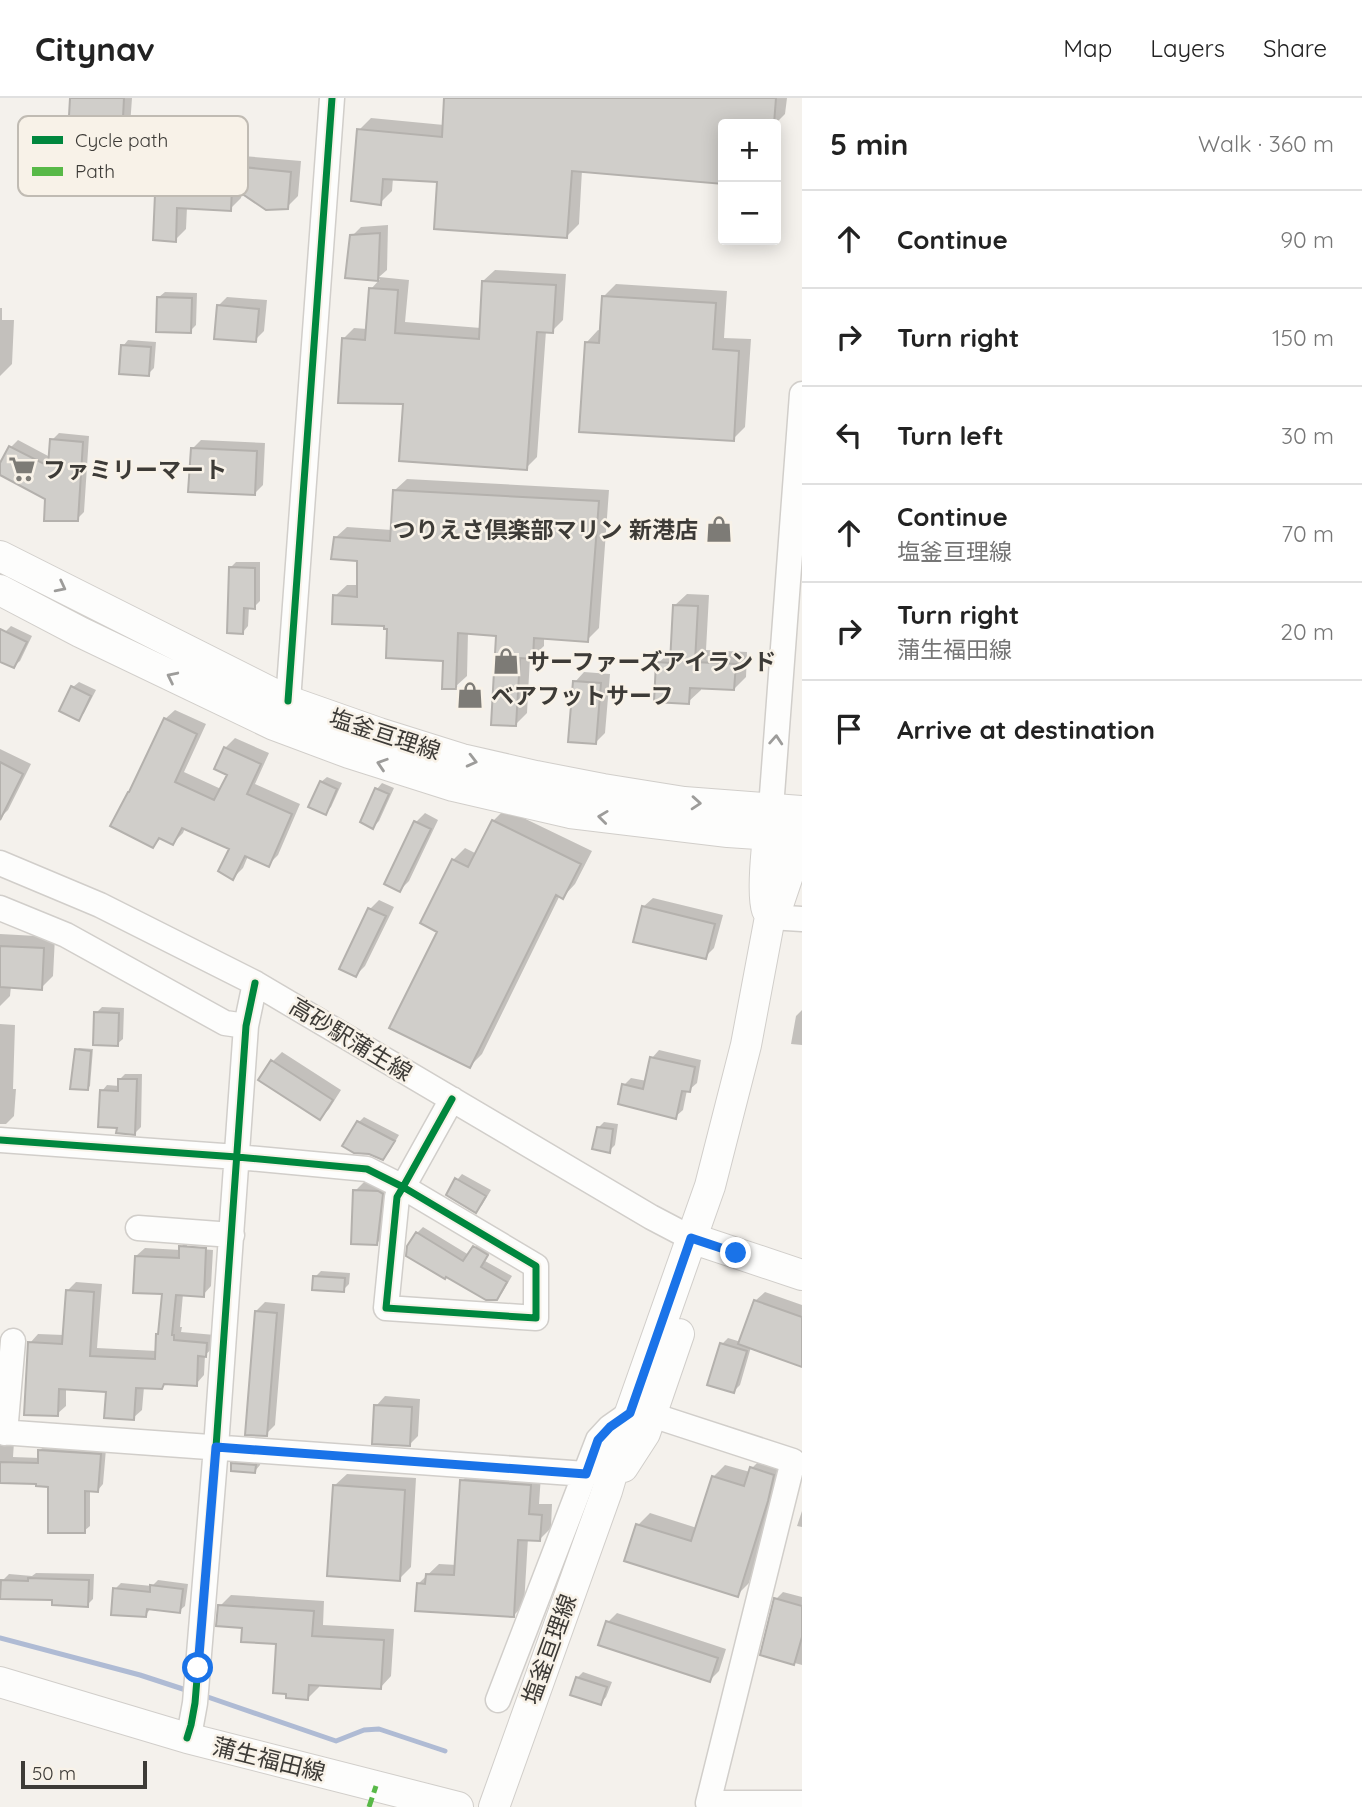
<!DOCTYPE html>
<html lang="en">
<head>
<meta charset="utf-8">
<style>
  body { margin:0; font-family:Quicksand,"Noto Sans JP",sans-serif; background:#f2f2f2; color:#222 }
  .controls { position:absolute; right:21px; top:21px; display:grid; overflow:hidden; border-radius:7px; box-shadow:0 4px 18px #0003 }
  .controls button { width:63px; height:63px; display:grid; place-items:center; padding:0; border:0; border-bottom:2px solid #e0e0e0; background:#fff; color:#222; font:35px sans-serif }
  .scale { position:absolute; left:21px; bottom:18px; width:126px; box-sizing:border-box; padding-left:7px; border:4px solid #3d3b37; border-top:0; font-size:19px; line-height:24px; white-space:nowrap; color:#3d3b37; -webkit-text-stroke:5px #f8f2e8; paint-order:stroke }
  .stop { position:absolute; width:21px; height:21px; margin:-16px; border:5px solid #1a73e8; border-radius:50%; background:#fff }
  .stop.end { background:#1a73e8; border-color:#fff; box-shadow:0 2px 7px #0008 }
  .list { margin:0; padding:0; list-style:none }
  h2 { display:flex; justify-content:space-between; align-items:center; height:91px; margin:0; padding:0 28px; font-size:30px }
  h2 small { font-size:23px; font-weight:400; color:#767676 }
  .list li { display:grid; grid-template-columns:46px 1fr auto; gap:21px; align-items:center; box-sizing:border-box; height:98px; padding:0 28px; border-top:2px solid #e0e0e0 }
  .list b { display:block; font-size:26px; white-space:nowrap }
  .list p { margin:0; font-size:23px; white-space:nowrap; color:#767676 }
  .list em { font-size:23px; font-style:normal; color:#767676 }
  .icon { flex:none; width:38px; height:38px; fill:none; stroke:currentColor; stroke-width:2; stroke-linecap:round; stroke-linejoin:round }
  .map { position:relative; flex:none; width:802px; height:1709px; overflow:hidden }
  header { display:flex; align-items:center; gap:42px; box-sizing:border-box; height:98px; padding:0 35px; background:#fff; border-bottom:2px solid #e0e0e0 }
  header strong { font-size:33px }
  nav { display:flex; gap:38px; margin-inline-start:auto; font-size:24px }
  main { display:flex }
  aside { flex:1; background:#fff }
  .map>svg:first-child { display:block }
  .shadow { fill:#0003 }
  .lines { fill:none; stroke-linecap:round; stroke-linejoin:round }
  .stream { stroke:#afbbd4; stroke-width:5 }
  .building { fill:#d0ceca; stroke:#b4b1ad; stroke-width:2 }
  .minor-casing { stroke:#d1ceca; stroke-width:27 }
  .major-casing { stroke:#d1ceca; stroke-width:32 }
  .minor { stroke:#fdfdfc; stroke-width:24 }
  .major { stroke:#fdfdfc; stroke-width:30 }
  .quiet { stroke:#58b947; stroke-width:5; stroke-dasharray:10 5; stroke-linecap:butt }
  .cycleway-casing { stroke:#f8f2e8; stroke-width:11 }
  .cycleway { stroke:#00873e; stroke-width:7 }
  .oneway { stroke:#9d9c9a }
  .route { stroke:#1a73e8; stroke-width:9 }
  .labels { text-anchor:middle; dominant-baseline:central; stroke-width:5; stroke-linejoin:round; paint-order:stroke }
  .poi-label { font-size:23px; font-weight:bold; fill:#3d3b37; stroke:#f8f2e8; text-anchor:start }
  .street-label { font-size:23px; fill:#3d3b37; stroke:#f8f2e8 }
  .key { fill:#f8f2e8; stroke:#c0bbb3; stroke-width:2 }
  .key-label { font-size:19px; fill:#3d3b37 }
</style>
</head>
<body>
<header>
<strong>Citynav</strong>
<nav><a>Map</a><a>Layers</a><a>Share</a></nav>
</header>
<main>
<div class="map">
<svg width="802" height="1709" viewBox="0 0 802 1709">
  <rect width="100%" height="100%" fill="#f4f1ec"/>
  <path class="shadow" d="M72,0H132L130,28L121,37Z
    M446,0H787L785,16L775,26H723V84L582,72L579,126L567,138L439,83L393,80L392,93L380,105L359,32L371,20L444,27Z
    M169,38L244,41L243,58L301,63L298,98L287,109L242,93L241,100L230,111L187,109L186,131L175,142L158,72L111,53L122,42L163,45Z
    M388,127L387,172L379,179L409,182L405,224L481,230L483,183L495,172L566,176L563,222L552,233H546L537,359L526,370L405,304L343,241L354,230L367,231L371,191L380,181L347,178L352,138L361,129Z
    M616,186L727,193L724,240L751,241L745,329L733,341L586,245L598,232L602,233L604,198Z
    M165,194L197,195L196,227L190,233L159,199Z
    M227,199L267,202L264,233L255,242L218,208Z
    M0,210H2V222H14L12,266L0,278Z
    M128,242L156,244L154,270L148,276L123,248Z
    M59,335L89,338L84,414L77,421L47,400L0,375V369L11,349L18,342L50,359L52,342Z
    M201,342L265,345L263,387L254,396L192,351Z
    M407,381L609,392L599,530L587,542L544,539V548L532,559H530L527,615L515,627L498,536L468,534L467,578L455,589L444,561L335,498L347,487H359V461L335,440L347,429L392,432L395,392Z
    M236,464H260V503L254,509H249L248,528L243,534L230,470Z
    M687,496L709,497L706,552L747,554L746,579L734,591L701,589V592L688,604L658,565L672,553L674,508Z
    M11,528L32,538L20,563L14,568L0,562V543L5,534Z
    M584,574L610,576L605,635L596,644L575,584Z
    M79,584L96,592L84,615L79,621L73,589Z
    M175,612L206,626L184,674L221,691L229,676L216,670L225,650L235,640L269,655L255,686L300,706L278,757L268,767L248,758L243,770L233,780L231,750L185,730L183,735L173,745L162,739L153,748L165,621Z
    M0,651L31,666L8,712L0,720Z
    M327,679L342,685L331,709L325,715L321,684Z
    M382,685L394,690L379,723L373,729L377,691Z
    M505,711L592,753L575,786L563,799L560,797L482,956L470,968L439,833L453,762L465,750L477,756L493,723Z
    M425,715L438,722L409,783L400,792L416,724Z
    M653,800L723,817L714,850L705,859L643,809Z
    M379,802L394,809L365,868L356,877L341,870L370,811Z
    M0,836L55,839L53,878L41,890L11,888L10,898L0,908Z
    M102,909L124,910L123,941L117,946L96,915Z
    M802,912V947L791,946L796,918Z
    M0,926L15,927L13,991H16L14,1018L6,1026H0Z
    M79,950L93,951L90,988L88,990L76,952Z
    M659,952L701,962L697,985L689,992H687L683,1012L675,1019L624,987L631,980L647,983L652,960Z
    M282,954L341,992L329,1011L320,1020L273,963Z
    M125,976H142L141,1029L135,1035L118,1028L102,993L107,987L119,988L120,981Z
    M364,1019L399,1037L389,1054L383,1060L359,1024Z
    M604,1024L618,1026L615,1047L609,1053L598,1030Z
    M462,1076L491,1092L482,1107L476,1113L457,1082Z
    M364,1084L388,1085L386,1136L377,1145L355,1093Z
    M423,1129L469,1157L480,1143L492,1151L485,1163L512,1178L502,1195L496,1201L417,1135Z
    M190,1140L214,1142L213,1149L187,1147V1150L213,1152L211,1188L203,1197L183,1196L180,1229H182L181,1234L215,1237L214,1249L205,1257L204,1277L196,1286L167,1284L161,1290L144,1289L142,1312L133,1320L108,1293L66,1290V1308L57,1316L30,1245L38,1236L64,1237L67,1193L76,1184L102,1186L97,1250L157,1253L164,1195L136,1158L145,1150L181,1152V1149Z
    M321,1173L350,1175L349,1186L343,1192L315,1179Z
    M765,1194L802,1207V1267L751,1249L740,1287L734,1293L722,1246L728,1240L741,1244L755,1203Z
    M265,1204L285,1206L275,1327L266,1336L256,1213Z
    M385,1298L420,1301L418,1338L409,1347L376,1308Z
    M0,1342L14,1344L13,1359L40,1360V1352L46,1347L106,1351L103,1386L98,1392L90,1391V1428L84,1433L50,1388L38,1385L0,1383Z
    M764,1358L785,1364L779,1390L749,1485L737,1497L638,1427L650,1415L697,1430L713,1379L725,1367L750,1374L752,1370Z
    M239,1360L261,1362L260,1367L255,1373L233,1366Z
    M473,1372L541,1377L539,1406H552L551,1430L540,1441L528,1440L524,1507L513,1518L418,1486L439,1466L457,1467L462,1383Z
    M347,1376L416,1380L411,1469L399,1481L334,1388Z
    M802,1413V1429L797,1428Z
    M36,1475L94,1476L93,1501L87,1507L54,1500L3,1482L9,1476L32,1478Z
    M158,1482L188,1486L185,1508L179,1513L151,1510L145,1518L115,1491L121,1485L152,1488Z
    M783,1494L802,1499V1567L762,1556L776,1501Z
    M231,1497L324,1503L323,1527L394,1531L391,1578L380,1590L319,1586V1589L308,1600L278,1545L244,1528L220,1508Z
    M617,1515L726,1551L719,1573L710,1582L608,1524Z
    M583,1574L612,1584L606,1599L601,1605L577,1580Z"/>
  <g class="lines">
    <path class="stream" d="M0,1540L140,1577L189,1593
      M202,1597L336,1643L364,1632L379,1631L445,1653"/>
  </g>
  <path class="building" d="M70,0H124L122,39L68,36Z
    M444,0H776L774,26H723V86L572,73L567,140L434,131L437,84L383,81L381,107L351,103L357,31L442,39Z
    M157,48L234,52L233,68L291,74L288,111L266,112L232,89L231,113L177,110L176,144L153,142L156,73L108,71L109,53L156,56Z
    M380,135L378,183L345,180L350,137Z
    M482,183L556,187L553,235L537,234L527,372L399,363L403,306L338,305L342,240L365,242L369,190L398,192L395,235L479,241Z
    M602,198L716,205L713,251L739,253L734,343L579,334L585,244L599,245Z
    M157,199L192,200L191,235L156,234Z
    M217,207L259,211L256,244L214,241Z
    M121,247L151,249L149,278L119,276Z
    M50,341L83,344L78,423H44L45,401L0,377V365L9,348L48,368Z
    M191,350L257,353L255,397L188,394Z
    M393,392L599,403L588,544L534,540L533,561L520,560L516,628L491,627L496,538L458,535L456,591H442L443,563L386,560L387,531H384V528L332,526L333,497L357,499V463L331,461L334,439L390,443Z
    M229,469L255,470V511L244,510L243,536L227,535Z
    M673,507L698,508L695,564L736,566L734,592L690,590L689,606L654,604L656,564L670,565Z
    M0,531L27,544L14,570L0,564Z
    M573,583L601,585L596,646L568,644Z
    M71,588L91,598L79,623L59,613Z
    M164,620L197,636L175,684L214,702L227,677L214,671L224,649L261,666L247,696L292,716L269,769L245,758L233,782L218,773L229,751L182,730L173,747L159,740L153,750L110,728L128,694H129Z
    M0,664L23,676L0,722Z
    M320,683L337,691L326,717L308,709Z
    M375,690L389,696L373,731L360,724Z
    M492,722L581,766L563,801L556,797L470,970L389,930L437,834L420,825L452,761L468,769Z
    M414,723L431,731L400,794L384,786Z
    M642,808L715,826L706,861L633,844Z
    M368,810L386,818L356,879L339,871Z
    M0,848L44,850L42,892L0,889Z
    M94,914L119,915L118,948L93,947Z
    M75,951L91,953L88,992L70,991Z
    M650,959L695,969L690,994L682,993L676,1021L618,1006L622,986L643,991Z
    M271,962L333,1002L320,1022L258,982Z
    M118,981H137L135,1037L116,1035L117,1030L98,1029L100,992L118,993Z
    M357,1023L395,1043L383,1062L369,1056L354,1055L342,1048Z
    M597,1029L613,1031L610,1055L592,1051Z
    M455,1080L486,1098L476,1115L446,1097Z
    M353,1092L378,1093L383,1096L377,1147L351,1146Z
    M416,1134L463,1163L473,1148L488,1157L481,1169L507,1184L497,1202H486L446,1179L445,1181L406,1158L407,1148Z
    M179,1148L206,1150L204,1199L176,1197L172,1237H174V1242L207,1245L206,1259L198,1258L197,1288L164,1286L162,1291L136,1290L134,1322L104,1320L106,1294L59,1291L58,1318L24,1317L28,1244L62,1246L66,1192L94,1194L90,1258L155,1261L156,1236H158L162,1196L133,1195L135,1158L179,1160Z
    M313,1178L345,1180L344,1194L312,1192Z
    M754,1202L802,1219V1269L738,1246Z
    M255,1213L277,1215L267,1338L245,1337Z
    M720,1245L747,1253L734,1295L707,1287Z
    M374,1307L412,1309L410,1348L372,1346Z
    M38,1352L101,1356L98,1394L85,1393V1435H48V1389L36,1388V1386L0,1385V1364L38,1365Z
    M231,1365L256,1367L255,1375L231,1373Z
    M750,1369L774,1377L768,1403L738,1499L624,1463L636,1426L691,1443L712,1378L744,1388Z
    M460,1382L531,1387L529,1416L542,1417L540,1443L518,1442L514,1519L415,1513L417,1485L425,1486L426,1476L454,1477Z
    M333,1387L405,1392L400,1483L327,1478Z
    M28,1480L89,1482L88,1509L52,1507V1502L0,1501L1,1482L28,1483Z
    M150,1487L183,1491L180,1515L147,1511L146,1519L111,1517L113,1490L150,1494Z
    M774,1500L802,1508V1539L794,1567L760,1557Z
    M218,1507L314,1513L312,1538L384,1542L381,1591L309,1587L308,1602L286,1600V1596L273,1595L276,1546L241,1544L242,1530L216,1528Z
    M606,1523L718,1560L710,1584L598,1547Z
    M576,1579L607,1589L601,1607L570,1597Z"/>
  <g class="lines">
    <defs>
      <path id="minor" d="M288,603L332,0
        M771,710L802,296
        M0,765L100,807L255,885L651,1119L691,1140
        M0,810L66,837L225,925L246,928
        M770,819L802,821
        M0,1042L237,1059L367,1071L403,1089L536,1168V1220L386,1210L397,1099L403,1089L452,1001
        M138,1130L232,1137
        M652,1317L793,1363L708,1705H802
        M0,1334L586,1376
        M5,1335L13,1243
        M498,1602L598,1342L610,1329L630,1315
        M187,1640L191,1627L195,1605L216,1349L246,928L255,885"/>
      <path id="major" d="M0,458L288,603L379,635L462,661L536,678L603,691L684,704L802,713
        M0,492L80,534L274,627L349,655L453,688L570,715L728,734L802,739
        M767,812C761,795 768,738 770,718
        M691,1140L802,1177
        M623,1369L645,1335L679,1236
        M0,1584L187,1640L458,1709
        M494,1709L607,1393L630,1315L710,1088L746,947L770,819L778,807L802,736"/>
    </defs>
    <use href="#minor" class="minor-casing"/>
    <use href="#major" class="major-casing"/>
    <use href="#minor" class="minor"/>
    <use href="#major" class="major"/>
    <path class="quiet" d="M369,1709L376,1688"/>
    <defs>
      <path id="cycleway" d="M288,603L332,0
        M0,1042L237,1059L367,1071L403,1089L536,1168V1220L386,1210L397,1099L403,1089L452,1001
        M187,1640L191,1627L195,1605L216,1349L246,928L255,885"/>
    </defs>
    <use href="#cycleway" class="cycleway-casing"/>
    <use href="#cycleway" class="cycleway"/>
  </g>
  <defs><path id="oneway-chevron" d="M-2-3.5L2.5 0L-2 3.5" fill="none" stroke-width="1.6" stroke-linecap="round" stroke-linejoin="round" transform="scale(1.75)"/></defs>
  <g class="oneway">
    <use href="#oneway-chevron" transform="translate(61 489) rotate(27)"/>
    <use href="#oneway-chevron" transform="translate(172 579) rotate(-154)"/>
    <use href="#oneway-chevron" transform="translate(776 642) rotate(-86)"/>
    <use href="#oneway-chevron" transform="translate(472 663) rotate(14)"/>
    <use href="#oneway-chevron" transform="translate(382 666) rotate(-162)"/>
    <use href="#oneway-chevron" transform="translate(696 705) rotate(4)"/>
    <use href="#oneway-chevron" transform="translate(603 719) rotate(-173)"/>
  </g>
  <g class="lines">
    <path class="route" d="M198,1570L216,1349L586,1376L598,1342L610,1329L630,1315L691,1140L736,1155"/>
  </g>
  <defs>
    <symbol id="supermarket-bare" viewBox="-9 -9 18 18"><path d="M-6-5.5h2.5l.6 2H6L4.5 2H-2.5L-4.4-4H-6ZM-1.5 3.2a1.3 1.3 0 1 0 .1 0ZM3 3.2a1.3 1.3 0 1 0 .1 0Z" fill="#7d7b76" stroke="#f8f2e8" stroke-width="2.5" paint-order="stroke"/></symbol>
    <symbol id="shop-bare" viewBox="-9 -9 18 18"><path d="M-5-2.5h2.3a2.7 3.5 0 0 1 5.4 0H5L5.5 6h-11ZM-1.5-2.5h3a1.5 2.3 0 0 0-3 0Z" fill="#7d7b76" stroke="#f8f2e8" stroke-width="2.5" paint-order="stroke"/></symbol>
  </defs>
  <g fill-rule="evenodd">
    <use href="#supermarket-bare" x="3" y="352" width="38" height="38"/>
    <use href="#shop-bare" x="700" y="412" width="38" height="38"/>
    <use href="#shop-bare" x="487" y="544" width="38" height="38"/>
    <use href="#shop-bare" x="451" y="578" width="38" height="38"/>
  </g>
  <g class="labels">
    <g class="poi-label">
      <text x="43" y="371">ファミリーマート</text>
      <text x="698" y="431" text-anchor="end">つりえさ倶楽部マリン 新港店</text>
      <text x="527" y="563">サーファーズアイランド</text>
      <text x="491" y="597">ベアフットサーフ</text>
    </g>
    <g class="street-label">
      <text transform="translate(385 636) rotate(18)">塩釜亘理線</text>
      <text transform="translate(351 941) rotate(31)">高砂駅蒲生線</text>
      <text transform="translate(549 1551) rotate(-70)">塩釜亘理線</text>
      <text transform="translate(269 1661) rotate(14)">蒲生福田線</text>
    </g>
  </g>
  <rect x="18" y="18" width="230" height="80" rx="10" class="key"/>
  <rect x="32" y="38" width="31" height="8" fill="#00873e"/>
  <rect x="32" y="69" width="31" height="9" fill="#58b947"/>
  <g class="key-label">
    <text x="75" y="49">Cycle path</text>
    <text x="75" y="80">Path</text>
  </g>
</svg>
<div class="controls">
<button>+</button>
<button>−</button>
</div>
<div class="scale">50 m</div>
<div class="stop" style="left:198px;top:1570px"></div>
<div class="stop end" style="left:736px;top:1155px"></div>
</div>
<aside>
<h2>5 min<small>Walk · 360 m</small></h2>
<ul class="list">
<li><svg class="icon" aria-label="ahead" viewBox="0 0 24 24"><path d="M12 20V5M6 11l6-6 6 6"/></svg><div><b>Continue</b></div><em>90 m</em></li>
<li><svg class="icon" aria-label="right" viewBox="0 0 24 24"><path d="M7 20v-9h11M14 6l5 5-5 5"/></svg><div><b>Turn right</b></div><em>150 m</em></li>
<li><svg class="icon" aria-label="left" viewBox="0 0 24 24"><path d="M17 20v-9H6M10 6l-5 5 5 5"/></svg><div><b>Turn left</b></div><em>30 m</em></li>
<li><svg class="icon" aria-label="ahead" viewBox="0 0 24 24"><path d="M12 20V5M6 11l6-6 6 6"/></svg><div><b>Continue</b><p>塩釜亘理線</p></div><em>70 m</em></li>
<li><svg class="icon" aria-label="right" viewBox="0 0 24 24"><path d="M7 20v-9h11M14 6l5 5-5 5"/></svg><div><b>Turn right</b><p>蒲生福田線</p></div><em>20 m</em></li>
<li><svg class="icon" aria-label="arrive" viewBox="0 0 24 24"><path d="M6 21V4h12l-3 4 3 4H6"/></svg><div><b>Arrive at destination</b></div></li>
</ul>
</aside>
</main>
</body>
</html>
